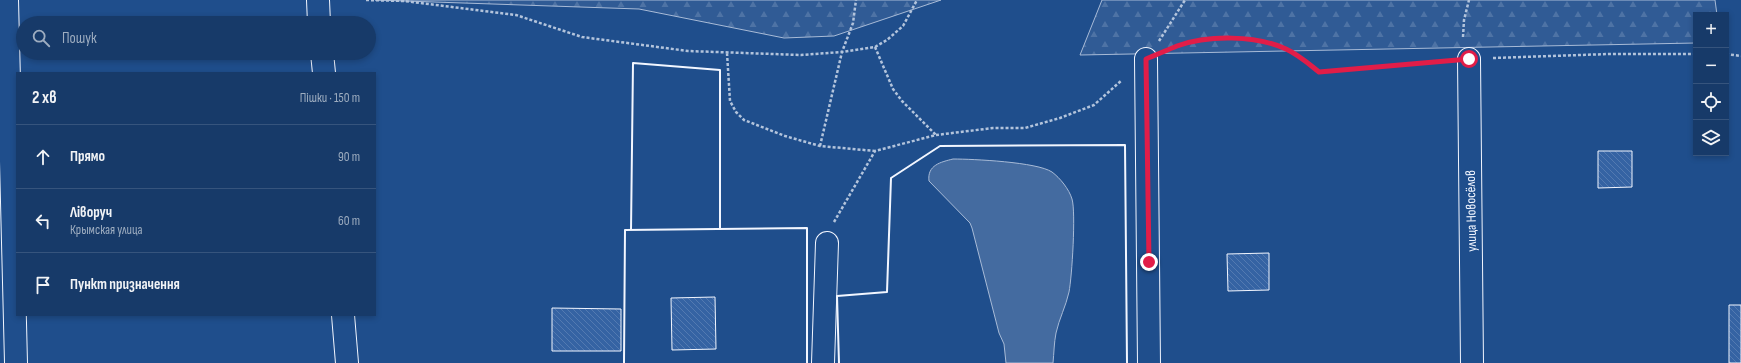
<!DOCTYPE html>
<html lang="uk">
<head>
<meta charset="utf-8">
<style>
  body { margin:0; font-family:"Sofia Sans Condensed",sans-serif; background:#244571; color:#f1f3f6 }
  .controls { position:absolute; right:12px; top:12px; display:grid; overflow:hidden; border-radius:0px; box-shadow:0 2px 6px #0003 }
  .controls button { width:36px; height:36px; display:grid; place-items:center; padding:0; border:0; border-bottom:1px solid #36547d; background:#173a69; color:#f1f3f6; font:20px sans-serif }
  .stop { position:absolute; width:12px; height:12px; margin:-9px; border:3px solid #e11d48; border-radius:50%; background:#fff }
  .stop.end { background:#e11d48; border-color:#fff; box-shadow:0 1px 4px #0008 }
  .list { margin:0; padding:0; list-style:none }
  h2 { display:flex; justify-content:space-between; align-items:center; height:52px; margin:0; padding:0 16px; font-size:17px }
  h2 small { font-size:13px; font-weight:400; color:#9eadc0 }
  .list li { display:grid; grid-template-columns:26px 1fr auto; gap:12px; align-items:center; box-sizing:border-box; height:64px; padding:0 16px; border-top:1px solid #36547d }
  .list b { display:block; font-size:15px; white-space:nowrap }
  .list p { margin:0; font-size:13px; white-space:nowrap; color:#9eadc0 }
  .list em { font-size:13px; font-style:normal; color:#9eadc0 }
  .icon { flex:none; width:22px; height:22px; fill:none; stroke:currentColor; stroke-width:2; stroke-linecap:round; stroke-linejoin:round }
  .map { position:relative; flex:none; width:1741px; height:363px; overflow:hidden }
  .search { position:absolute; background:#173a69; box-shadow:0 2px 6px #0003; left:16px; top:16px; width:360px; height:44px; display:flex; align-items:center; gap:10px; box-sizing:border-box; padding:0 14px; border-radius:22px; color:#9eadc0; font-size:15px }
  .panel { position:absolute; background:#173a69; box-shadow:0 2px 6px #0003; left:16px; top:72px; width:360px; height:244px; border-radius:0px }
  .map>svg:first-child { display:block }
  .forest { fill:url(#forest-firs); stroke:#a8bbd7 }
  .water { fill:#446ba0; stroke:#a8bbd7 }
  .building { fill:url(#building-back-hatch); stroke:#f2f6ff }
  .lines { fill:none; stroke-linecap:round; stroke-linejoin:round }
  .minor-casing { stroke:#f2f6ff; stroke-width:24 }
  .path { stroke:#b3c4dc; stroke-width:2.5; stroke-dasharray:3 2; stroke-linecap:butt }
  .minor { stroke:#1f4e8c; stroke-width:22 }
  .wall { stroke:#f2f6ff; stroke-width:2 }
  .route { stroke:#e11d48; stroke-width:5 }
  .labels { text-anchor:middle; dominant-baseline:central; stroke-width:3; stroke-linejoin:round; paint-order:stroke }
  .street-label { font-size:14px; fill:#f2f6ff; stroke:#1f4e8c }
</style>
</head>
<body>
<div class="map">
<svg width="1741" height="363" viewBox="0 0 1741 363">
  <defs>
    <pattern id="forest-firs" width="22" height="20" patternUnits="userSpaceOnUse"><rect width="22" height="20" fill="#305b95"/><path d="M5 1l3.5 6h-7zM16 11l3.5 6h-7z" fill="#4e73a5"/></pattern>
    <pattern id="building-back-hatch" width="6" height="6" patternUnits="userSpaceOnUse"><rect width="6" height="6" fill="#3563a3"/><path d="M-1 5l2 2M0 0l6 6M5-1l2 2" fill="none" stroke="#537ab1"/></pattern>
  </defs>
  <rect width="100%" height="100%" fill="#1f4e8c"/>
  <path class="forest" d="M375,0H941L834,36L784,38L639,9Z
    M1102,0H1715L1717,15H1696V43L1080,55Z"/>
  <path class="water" d="M953,159C973,159 1037,162 1052,172C1060,178 1069,189 1072,199C1076,212 1072,277 1069,292C1066,306 1059,319 1056,333C1054,343 1054,353 1053,363H1006L1004,344L999,333L972,228L970,223L929,181C927,165 941,162 953,159Z"/>
  <path class="building" d="M1598,151H1632V187L1598,188Z
    M1269,253V290L1228,291L1227,254Z
    M715,297L716,349L672,350L671,298Z
    M1729,305H1741V363H1729Z
    M552,308L621,309V351H552Z"/>
  <g class="lines">
    <defs>
      <path id="minor" d="M7,0L16,363
        M318,0L319,23
        M322,53L324,73
        M1146,59L1149,363
        M1469,59L1472,363
        M343,315L347,363
        M823,363L827,243"/>
    </defs>
    <use href="#minor" class="minor-casing"/>
    <path class="path" d="M366,0L404,1L516,15L582,37L688,51L801,55L842,52L875,47L887,40L903,26L917,0
      M1463,37L1464,20L1469,0
      M1159,41L1185,0
      M875,47L893,89L902,101L936,135
      M1168,50C1203,35 1251,33 1286,49C1299,55 1309,64 1319,72L1446,61
      M727,53L730,101L736,112L744,120L785,136L820,146L875,151
      M1726,54L1741,56
      M1493,58L1609,54H1696
      M820,146L842,52L853,23L856,0
      M834,222L875,151L936,135L993,128H1025L1060,118L1094,105L1122,80"/>
    <use href="#minor" class="minor"/>
    <path class="wall" d="M631,230L633,63L720,70V228
      M624,363L625,230L807,228V363
      M839,363L837,296L887,292L891,178L940,146L1125,145L1127,363"/>
  </g>
  <g class="lines">
    <path class="route" d="M1149,262L1146,59C1156,55 1167,50 1177,46C1208,35 1256,35 1286,49C1299,55 1309,64 1319,72L1469,59"/>
  </g>
  <g class="labels">
    <g class="street-label">
      <text transform="translate(1471 211) rotate(-91)">улица Новосёлов</text>
    </g>
  </g>
</svg>
<div class="controls">
<button>+</button>
<button>−</button>
<button><svg class="icon" aria-label="locate" viewBox="0 0 24 24"><circle cx="12" cy="12" r="6"/><path d="M12 2v4M12 18v4M2 12h4M18 12h4"/></svg></button>
<button><svg class="icon" aria-label="layers" viewBox="0 0 24 24"><path d="M12 4l9 5-9 5-9-5zM3 14l9 5 9-5"/></svg></button>
</div>
<div class="stop" style="left:1469px;top:59px"></div>
<div class="stop end" style="left:1149px;top:262px"></div>
<div class="search"><svg class="icon" aria-label="search" viewBox="0 0 24 24"><circle cx="10" cy="10" r="6"/><path d="M15 15l6 6"/></svg>Пошук</div>
<section class="panel">
<h2>2 хв<small>Пішки · 150 m</small></h2>
<ul class="list">
<li><svg class="icon" aria-label="ahead" viewBox="0 0 24 24"><path d="M12 20V5M6 11l6-6 6 6"/></svg><div><b>Прямо</b></div><em>90 m</em></li>
<li><svg class="icon" aria-label="left" viewBox="0 0 24 24"><path d="M17 20v-9H6M10 6l-5 5 5 5"/></svg><div><b>Ліворуч</b><p>Крымская улица</p></div><em>60 m</em></li>
<li><svg class="icon" aria-label="arrive" viewBox="0 0 24 24"><path d="M6 21V4h12l-3 4 3 4H6"/></svg><div><b>Пункт призначення</b></div></li>
</ul>
</section>
</div>
</body>
</html>
